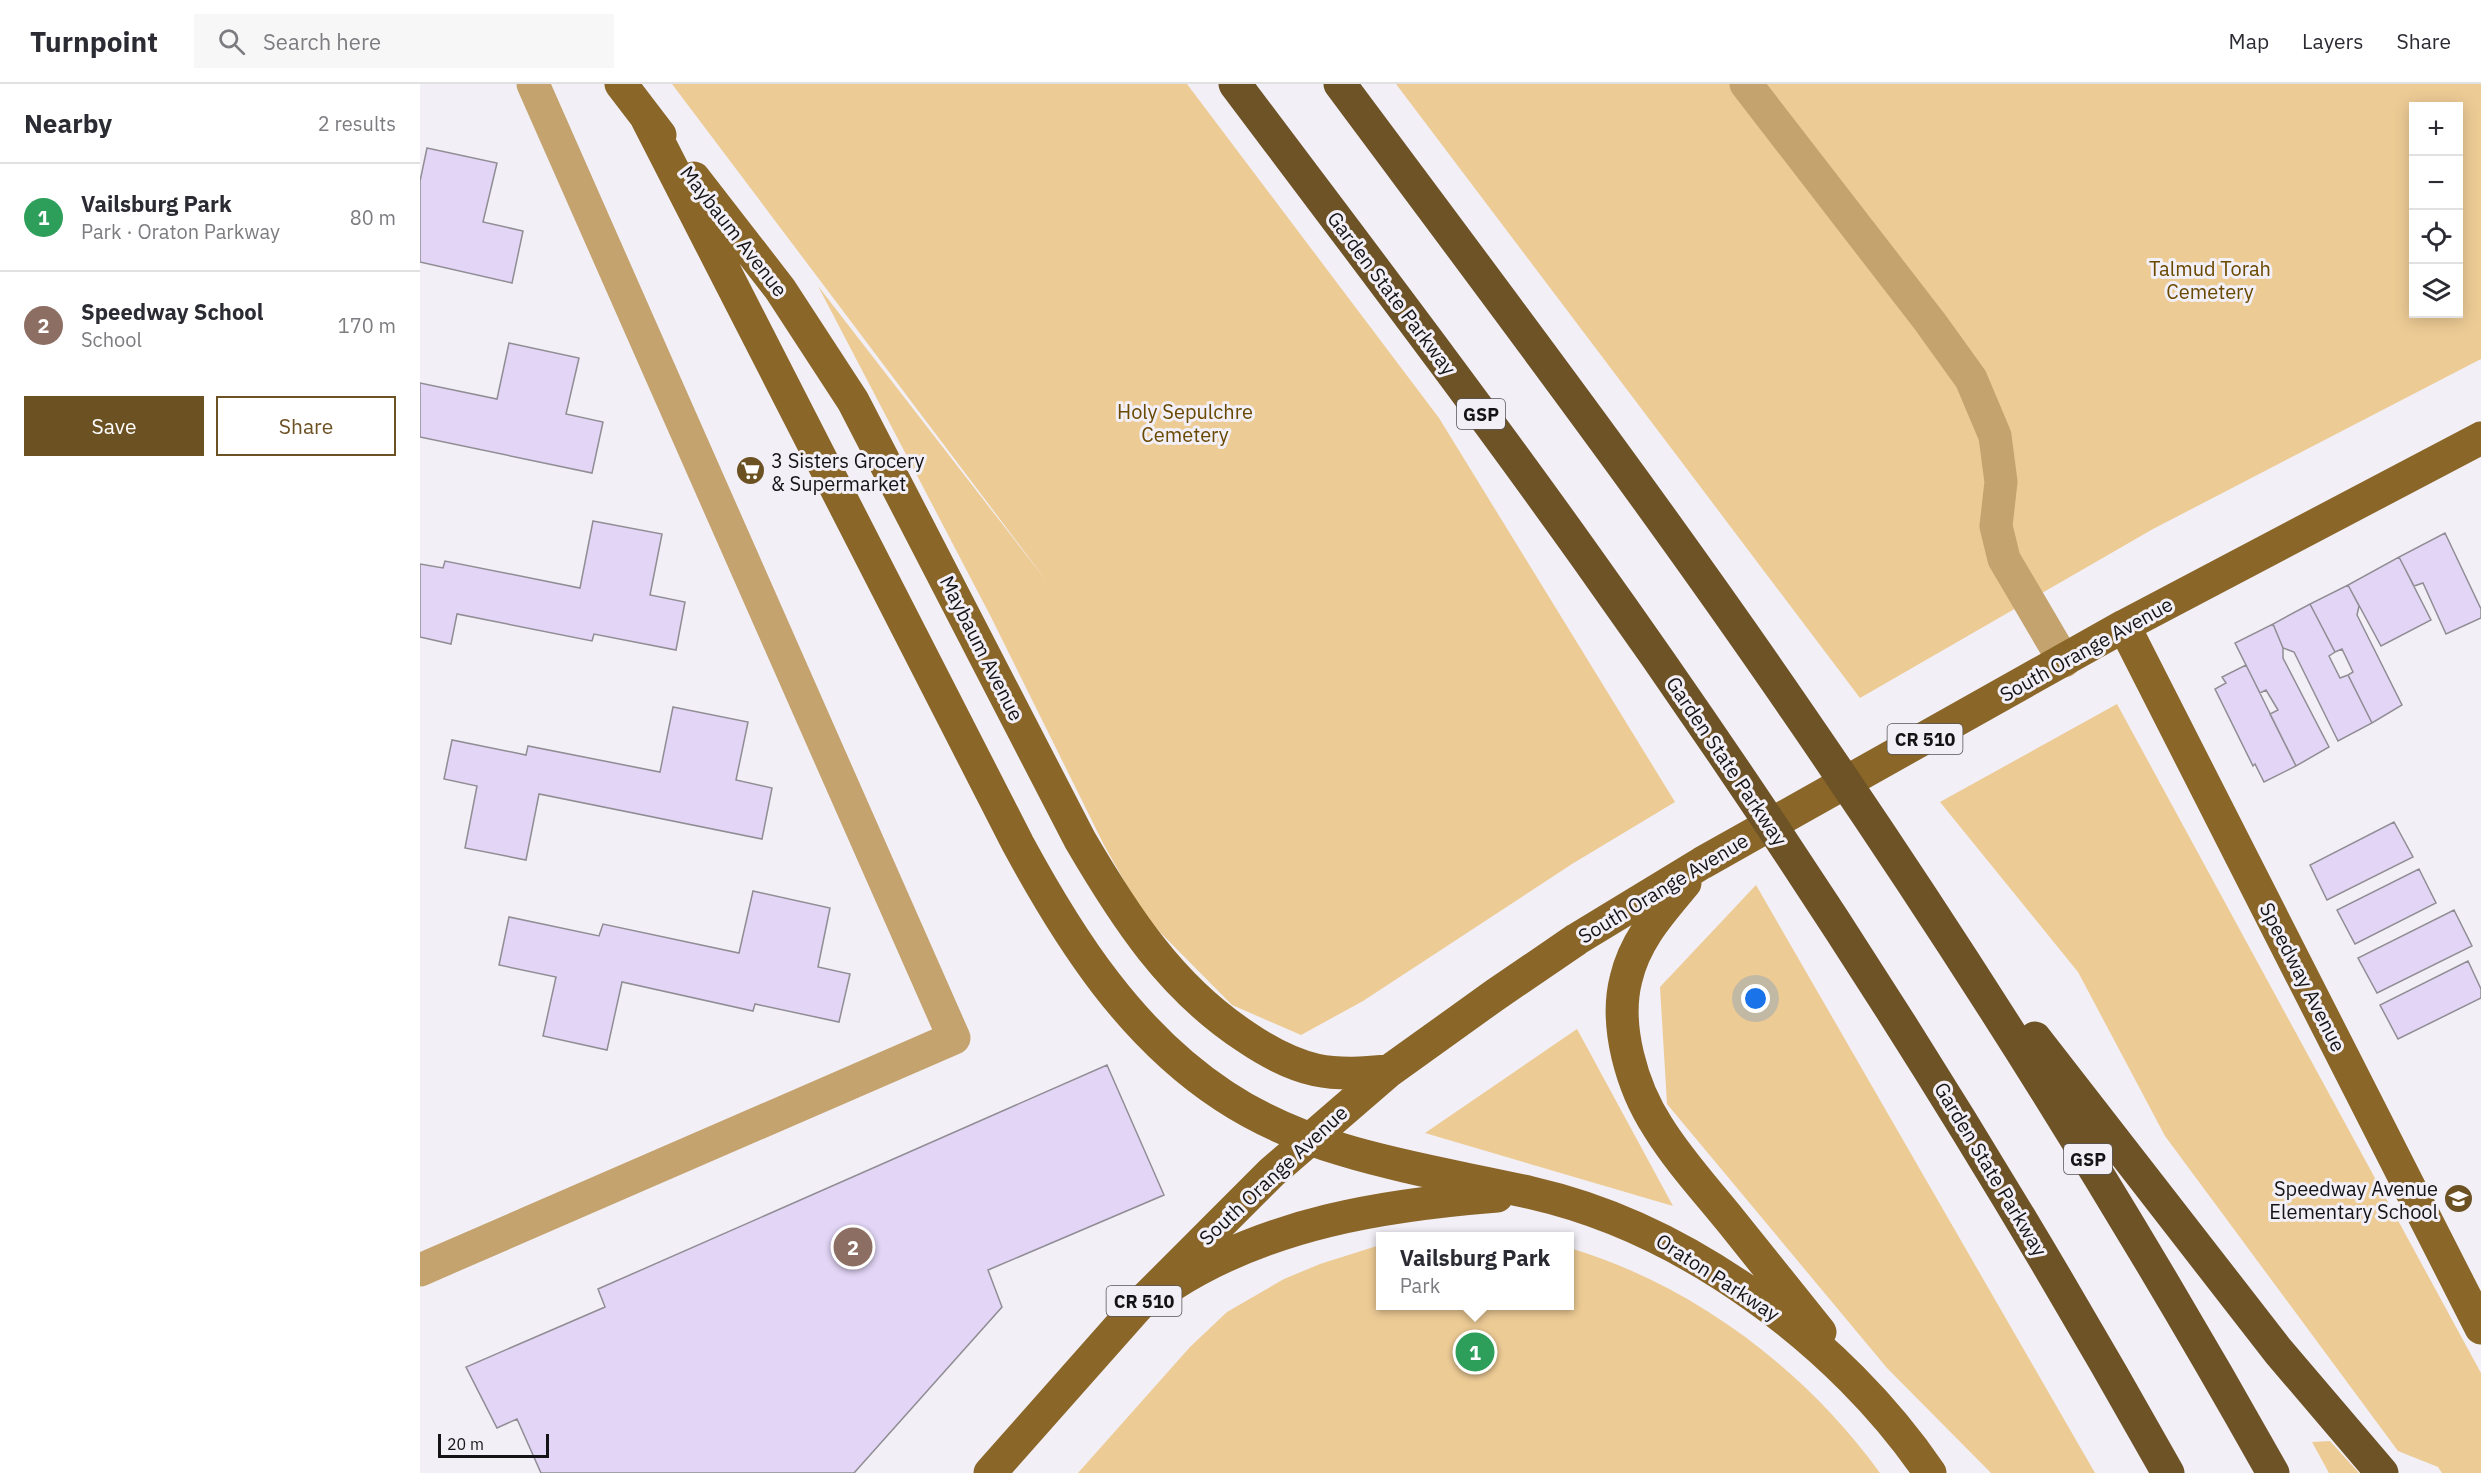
<!DOCTYPE html>
<html lang="en">
<head>
<meta charset="utf-8">
<style>
  body { margin:0; font-family:"IBM Plex Sans",sans-serif; background:#f7f7f7; color:#2b2b33 }
  .controls { position:absolute; right:18px; top:18px; display:grid; overflow:hidden; border-radius:0px; box-shadow:0 3px 15px #0003 }
  .controls button { width:54px; height:54px; display:grid; place-items:center; padding:0; border:0; border-bottom:2px solid #e1e1e2; background:#fff; color:#2b2b33; font:30px sans-serif }
  .scale { position:absolute; left:18px; bottom:15px; width:111px; box-sizing:border-box; padding-left:6px; border:3px solid #141316; border-top:0; font-size:16px; line-height:21px; white-space:nowrap; color:#141316; -webkit-text-stroke:4px #f2eff6; paint-order:stroke }
  .you { position:absolute; left:1336px; top:915px; width:21px; height:21px; margin:-15px; border:4px solid #fff; border-radius:50%; background:#1a73e8; box-shadow:0 0 0 9px #1a73e833 }
  .badge { display:grid; place-items:center; width:39px; height:39px; border-radius:50%; background:#6c5123; color:#fff; font-size:20px; font-weight:700 }
  .pin { position:absolute; translate:-50% -50%; border:3px solid #fff; box-shadow:0 2px 6px #0006 }
  .popup { position:absolute; left:956px; top:1148px; width:198px; height:78px; box-sizing:border-box; display:grid; place-content:center; border-radius:0px; background:#fff; filter:drop-shadow(0 2px 4px #0005); font-size:20px; white-space:nowrap; color:#7c7c81 }
  .popup b { font-size:22px; color:#2b2b33 }
  .popup::after { content:''; position:absolute; left:50%; top:100%; margin-left:-12px; border:12px solid transparent; border-top-color:#fff }
  .list { margin:0; padding:0; list-style:none }
  h2 { display:flex; justify-content:space-between; align-items:center; height:78px; margin:0; padding:0 24px; font-size:26px }
  h2 small { font-size:20px; font-weight:400; color:#7c7c81 }
  .list li { display:grid; grid-template-columns:39px 1fr auto; gap:18px; align-items:center; box-sizing:border-box; height:108px; padding:0 24px; border-top:2px solid #e1e1e2 }
  .list b { display:block; font-size:22px; white-space:nowrap }
  .list p { margin:0; font-size:20px; white-space:nowrap; color:#7c7c81 }
  .list em { font-size:20px; font-style:normal; color:#7c7c81 }
  .actions { display:flex; gap:12px; padding:18px 24px }
  .actions a { flex:1; padding:14px 0; border:2px solid #6c5123; border-radius:0px; text-align:center; font-size:21px; color:#6c5123 }
  .actions .main { background:#6c5123; color:#fff }
  .icon { flex:none; width:33px; height:33px; fill:none; stroke:currentColor; stroke-width:2; stroke-linecap:round; stroke-linejoin:round }
  .map { position:relative; flex:none; width:2061px; height:1389px; overflow:hidden }
  header { display:flex; align-items:center; gap:36px; box-sizing:border-box; height:84px; padding:0 30px; background:#fff; border-bottom:2px solid #e1e1e2 }
  header strong { font-size:28px }
  nav { display:flex; gap:33px; margin-inline-start:auto; font-size:21px }
  .search { width:420px; height:54px; background:#f7f7f7; display:flex; align-items:center; gap:15px; box-sizing:border-box; padding:0 21px; border-radius:0px; color:#7c7c81; font-size:22px }
  main { display:flex }
  aside { flex:1; background:#fff }
  .map>svg:first-child { display:block }
  .green { fill:#edcb95; fill-rule:evenodd }
  .building { fill:#e2d5f6; stroke:#908d94; stroke-width:1.5 }
  .lines { fill:none; stroke-linecap:round; stroke-linejoin:round }
  .minor { stroke:#c4a36e; stroke-width:33 }
  .major { stroke:#8a6628; stroke-width:33 }
  .highway { stroke:#6e5326; stroke-width:33 }
  .labels { text-anchor:middle; dominant-baseline:central; stroke-width:6; stroke-linejoin:round; paint-order:stroke }
  .shield { fill:#f2eff6; stroke:#575559; stroke-width:1.5 }
  .shield-label { font-size:18px; font-weight:bold; fill:#141316 }
  .street-label { font-size:20px; fill:#141316; stroke:#f2eff6 }
  .park-label { font-size:20px; fill:#694800; stroke:#f2eff6 }
  .poi-label { font-size:20px; fill:#141316; stroke:#f2eff6; text-anchor:start }
</style>
</head>
<body>
<header>
<strong>Turnpoint</strong>
<div class="search"><svg class="icon" aria-label="search" viewBox="0 0 24 24"><circle cx="10" cy="10" r="6"/><path d="M15 15l6 6"/></svg>Search here</div>
<nav><a>Map</a><a>Layers</a><a>Share</a></nav>
</header>
<main>
<aside>
<h2>Nearby<small>2 results</small></h2>
<ul class="list">
<li><span class="badge" style="background:#2e9e5b">1</span><div><b>Vailsburg Park</b><p>Park · Oraton Parkway</p></div><em>80 m</em></li>
<li><span class="badge" style="background:#8d6e63">2</span><div><b>Speedway School</b><p>School</p></div><em>170 m</em></li>
</ul>
<div class="actions"><a class="main">Save</a><a>Share</a></div>
</aside>
<div class="map">
<svg width="2061" height="1389" viewBox="0 0 2061 1389">
  <rect width="100%" height="100%" fill="#f2eff6"/>
  <path class="green" d="M252,0H767L1019,334L1255,718L1152,780L943,917L881,951L812,921L724,832L684,761L571,533L398,202L628,499Z
    M976,0H2061V275L1733,445L1440,614ZM1994,22H2038V230H1994Z
    M1697,620L2061,1289V1389H2022L2018,1383L1978,1367L1745,1052L1658,888L1520,718Z
    M1336,801L1675,1389H1571L1467,1284L1247,1020L1240,903Z
    M1157,945L1253,1122L1005,1049Z
    M960,1161V1222H1150V1164C1273,1201 1385,1285 1460,1389H658L770,1263L807,1228L864,1195L900,1180Z
    M1910,1357L1939,1389H1909L1892,1358Z"/>
  <path class="building" d="M7,64L77,79L63,138L103,147L92,199L0,178V97Z
    M89,259L159,274L146,330L183,338L172,389L0,353V299L77,315Z
    M173,437L242,450L230,511L265,518L256,566L174,550L172,557L37,530L31,560L0,553V480L23,484L25,477L160,504Z
    M2025,449L2061,525V534L2026,550L2003,499L1994,502L1979,473Z
    M1979,473L2011,536L1961,562L1928,501Z
    M1928,501L1939,522L1937,531L1982,621L1952,639L1928,591L1933,588L1922,565L1915,568L1890,520Z
    M1890,520L1915,568L1909,572L1920,594L1928,591L1952,639L1918,657L1874,568L1863,564L1853,540Z
    M1853,540L1863,564V574L1909,663L1876,682L1850,630L1858,626L1846,606L1840,609L1815,559Z
    M1826,581L1876,682L1844,698L1835,680L1833,682L1795,605L1806,599L1802,593Z
    M253,623L328,638L316,696L352,704L342,755L119,710L106,776L45,764L57,702L24,695L32,656L106,671L108,662L240,688Z
    M1974,738L1993,773L1907,816L1890,781Z
    M1999,785L2016,819L1935,860L1917,826Z
    M333,807L410,824L398,883L430,890L419,938L335,920L333,927L202,898L187,966L123,952L136,893L79,881L89,833L179,852L183,840L319,869Z
    M2034,826L2052,862L1957,909L1938,874Z
    M2048,877L2061,905V914L1978,955L1960,921Z
    M687,981L744,1111L568,1186L582,1223L434,1389H121L97,1335L77,1344L46,1283L185,1223L178,1205Z"/>
  <g class="lines">
    <path class="minor" d="M1326,0L1510,238L1551,295L1575,352L1581,398L1576,442L1584,475L1644,577
      M0,1186L534,954L113,0"/>
    <path class="major" d="M201,0L240,51
      M227,35L598,760C650,856 711,951 804,1012C896,1073 1007,1085 1112,1109C1266,1144 1421,1258 1510,1389
      M274,94L360,205L433,317L660,756C705,833 751,904 826,953C848,968 870,980 896,986C920,991 945,989 969,987
      M1704,542L2061,1244
      M1265,799C1240,829 1215,856 1206,895C1194,942 1212,1003 1238,1043C1259,1077 1286,1106 1311,1137C1341,1174 1370,1211 1400,1248
      M752,1201C849,1139 964,1121 1077,1112
      M570,1389L717,1223L852,1088L969,987L1075,911L1157,855L1282,779L1704,542L2061,354"/>
    <path class="highway" d="M815,0C933,157 1052,313 1166,473C1377,768 1571,1073 1748,1389
      M920,0C1074,207 1230,413 1376,626C1546,873 1706,1127 1853,1389
      M1615,954L1858,1267L1962,1389"/>
  </g>
  <defs>
    <symbol id="supermarket-disc" viewBox="-11 -11 22 22"><circle r="9.5" fill="#6c5123" stroke="#f2eff6"/><path d="M-6-5.5h2.5l.6 2H6L4.5 2H-2.5L-4.4-4H-6ZM-1.5 3.2a1.3 1.3 0 1 0 .1 0ZM3 3.2a1.3 1.3 0 1 0 .1 0Z" fill="#fff"/></symbol>
    <symbol id="school-disc" viewBox="-11 -11 22 22"><circle r="9.5" fill="#6c5123" stroke="#f2eff6"/><path d="M0-5L7-2L0 1L-7-2ZM-4 1L0 2.5L4 1V4Q0 6-4 4Z" fill="#fff"/></symbol>
  </defs>
  <g fill-rule="evenodd">
    <use href="#supermarket-disc" x="314" y="370" width="33" height="33"/>
    <use href="#school-disc" x="2022" y="1098" width="33" height="33"/>
  </g>
  <g class="labels">
    <g class="shield">
      <rect x="1037" y="315" width="48" height="30" rx="4.5"/>
      <rect x="1467.5" y="640" width="75" height="30" rx="4.5"/>
      <rect x="1644" y="1060" width="48" height="30" rx="4.5"/>
      <rect x="686.5" y="1202" width="75" height="30" rx="4.5"/>
    </g>
    <g class="shield-label">
      <text x="1061" y="330">GSP</text>
      <text x="1505" y="655">CR 510</text>
      <text x="1668" y="1075">GSP</text>
      <text x="724" y="1217">CR 510</text>
    </g>
    <g class="street-label">
      <text transform="translate(314 147) rotate(52)">Maybaum Avenue</text>
      <text transform="translate(972 209) rotate(53)">Garden State Parkway</text>
      <text transform="translate(562 564) rotate(63)">Maybaum Avenue</text>
      <text transform="translate(1666 565) rotate(-29)">South Orange Avenue</text>
      <text transform="translate(1307 677) rotate(56)">Garden State Parkway</text>
      <text transform="translate(1243 804) rotate(-31)">South Orange Avenue</text>
      <text transform="translate(1883 893) rotate(63)">Speedway Avenue</text>
      <text transform="translate(1571 1085) rotate(59)">Garden State Parkway</text>
      <text transform="translate(853 1091) rotate(-43)">South Orange Avenue</text>
      <text transform="translate(1298 1193) rotate(33)">Oraton Parkway</text>
    </g>
    <g class="park-label">
      <text x="1790" y="184">Talmud Torah<tspan x="1790" dy="23">Cemetery</tspan></text>
      <text x="765" y="327">Holy Sepulchre<tspan x="765" dy="23">Cemetery</tspan></text>
    </g>
    <g class="poi-label">
      <text x="351" y="376">3 Sisters Grocery<tspan x="351" dy="23">&amp; Supermarket</tspan></text>
      <text x="2018" y="1104" text-anchor="end">Speedway Avenue<tspan x="2018" dy="23">Elementary School</tspan></text>
    </g>
  </g>
</svg>
<div class="controls">
<button>+</button>
<button>−</button>
<button><svg class="icon" aria-label="locate" viewBox="0 0 24 24"><circle cx="12" cy="12" r="6"/><path d="M12 2v4M12 18v4M2 12h4M18 12h4"/></svg></button>
<button><svg class="icon" aria-label="layers" viewBox="0 0 24 24"><path d="M12 4l9 5-9 5-9-5zM3 14l9 5 9-5"/></svg></button>
</div>
<div class="scale">20 m</div>
<div class="you"></div>
<div class="pin badge" style="left:1055px;top:1268px;background:#2e9e5b">1</div>
<div class="popup"><b>Vailsburg Park</b>Park</div>
<div class="pin badge" style="left:433px;top:1163px;background:#8d6e63">2</div>
</div>
</main>
</body>
</html>
